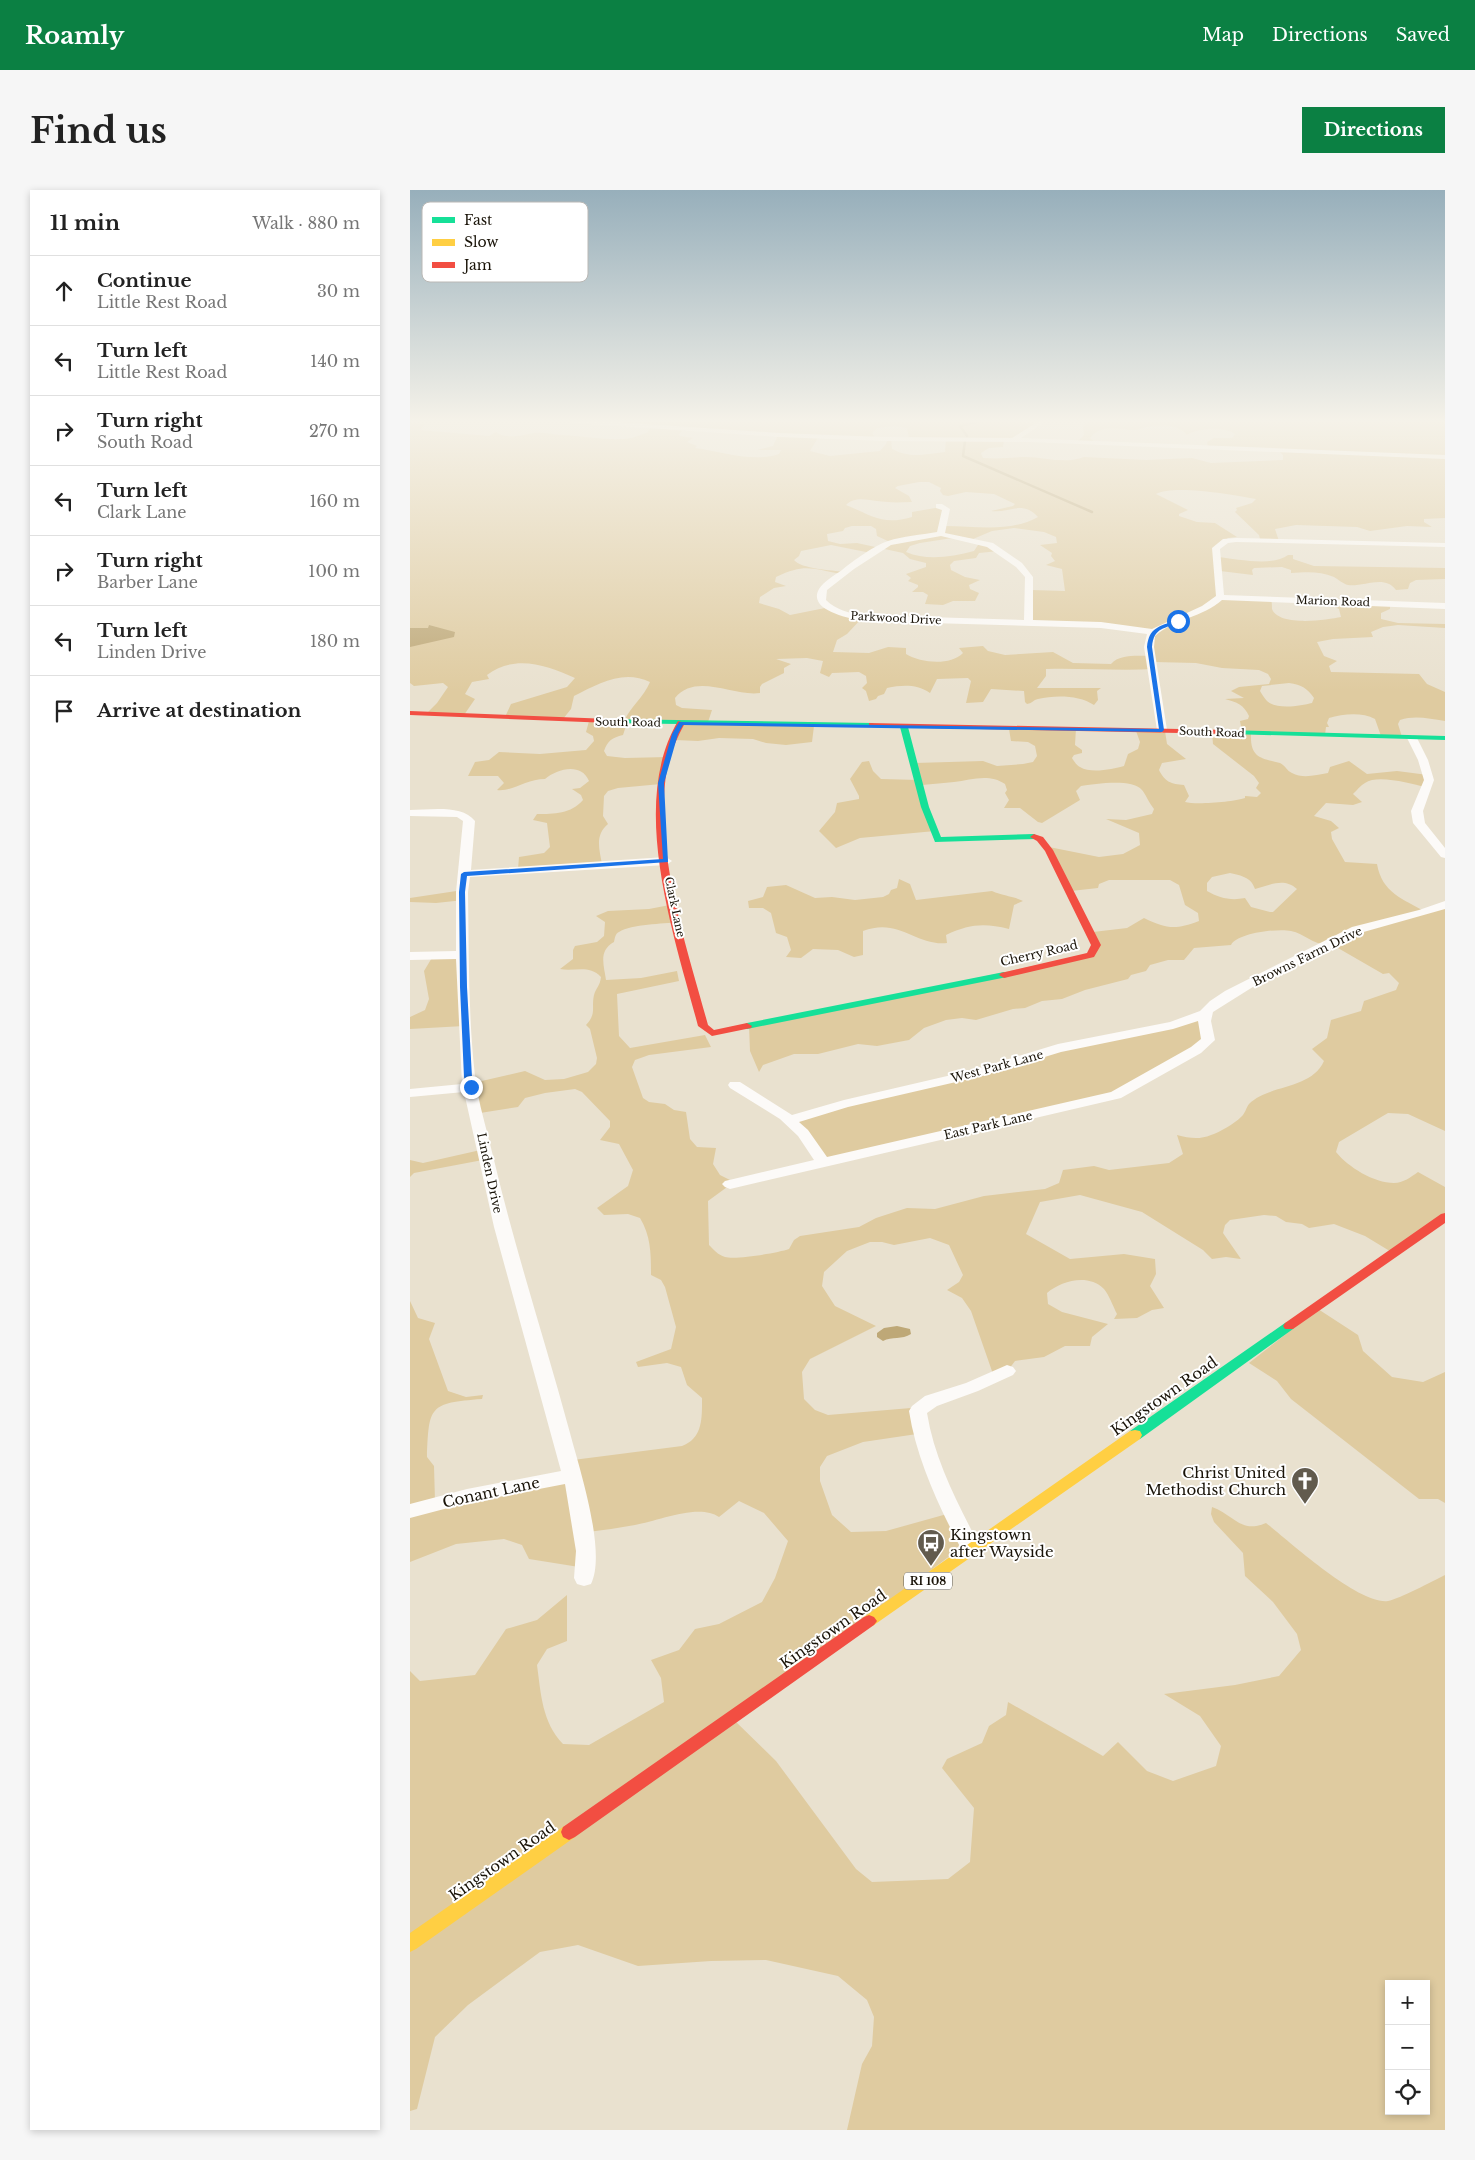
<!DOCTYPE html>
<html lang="en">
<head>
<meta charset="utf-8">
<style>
  body { margin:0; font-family:"Libre Baskerville",serif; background:#f6f6f6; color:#222 }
  .controls { position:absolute; right:15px; bottom:15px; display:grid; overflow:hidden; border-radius:0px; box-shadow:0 2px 8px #0003 }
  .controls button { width:45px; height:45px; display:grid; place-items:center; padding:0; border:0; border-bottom:1px solid #e0e0e0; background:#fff; color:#222; font:25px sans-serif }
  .stop { position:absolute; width:15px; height:15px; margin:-11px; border:4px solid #1a73e8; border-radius:50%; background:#fff }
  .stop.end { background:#1a73e8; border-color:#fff; box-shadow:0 1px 5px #0008 }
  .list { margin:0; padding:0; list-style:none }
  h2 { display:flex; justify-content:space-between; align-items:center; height:65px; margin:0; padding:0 20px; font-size:21px }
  h2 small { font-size:16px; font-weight:400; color:#767676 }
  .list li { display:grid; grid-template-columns:32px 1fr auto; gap:15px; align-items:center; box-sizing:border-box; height:70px; padding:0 20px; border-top:1px solid #e0e0e0 }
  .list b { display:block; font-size:19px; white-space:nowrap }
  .list p { margin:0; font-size:16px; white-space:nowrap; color:#767676 }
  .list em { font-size:16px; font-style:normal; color:#767676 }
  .icon { flex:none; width:28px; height:28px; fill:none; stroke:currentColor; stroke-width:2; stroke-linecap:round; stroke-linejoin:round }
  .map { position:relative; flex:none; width:1035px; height:1940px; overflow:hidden; border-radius:0px }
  header { display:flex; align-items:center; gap:30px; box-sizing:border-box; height:70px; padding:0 25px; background:#0b8043; color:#fff }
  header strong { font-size:24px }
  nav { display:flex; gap:28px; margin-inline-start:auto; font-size:18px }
  .intro { display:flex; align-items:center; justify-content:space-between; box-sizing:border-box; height:120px; padding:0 30px }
  h1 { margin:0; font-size:35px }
  .button { padding:12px 22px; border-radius:0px; background:#0b8043; color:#fff; font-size:18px; font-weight:700 }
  main { display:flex; gap:30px; padding:0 30px }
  aside { flex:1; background:#fff; border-radius:0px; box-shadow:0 2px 8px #0003 }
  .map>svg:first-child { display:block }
  .green { fill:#dfcba0; fill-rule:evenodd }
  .water { fill:#bea877 }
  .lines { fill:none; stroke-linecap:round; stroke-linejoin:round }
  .stream { stroke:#bea877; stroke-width:2.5 }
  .street { fill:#fcfaf8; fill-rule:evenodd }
  .fast { fill:#16e098; fill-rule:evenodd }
  .slow { fill:#ffcf43; fill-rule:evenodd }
  .jam { fill:#f24e42; fill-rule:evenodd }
  .route { fill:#1a73e8 }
  .labels { text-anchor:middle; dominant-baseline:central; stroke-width:4; stroke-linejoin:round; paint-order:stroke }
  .far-street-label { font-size:11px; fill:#191308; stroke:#fff }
  .shield { fill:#fff; stroke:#5e5a52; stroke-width:1 }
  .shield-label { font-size:11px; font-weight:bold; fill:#191308 }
  .street-label { font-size:12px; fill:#191308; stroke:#fff }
  .near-street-label { font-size:15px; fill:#191308; stroke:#fff }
  .near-poi-label { font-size:15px; fill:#191308; stroke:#fff; text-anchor:end }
  .key { fill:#fff; stroke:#bab8b5; stroke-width:1 }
  .key-label { font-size:14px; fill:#191308 }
</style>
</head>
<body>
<header>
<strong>Roamly</strong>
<nav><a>Map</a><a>Directions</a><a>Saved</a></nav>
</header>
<div class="intro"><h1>Find us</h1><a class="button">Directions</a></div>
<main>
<aside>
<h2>11 min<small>Walk · 880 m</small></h2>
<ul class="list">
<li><svg class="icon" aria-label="ahead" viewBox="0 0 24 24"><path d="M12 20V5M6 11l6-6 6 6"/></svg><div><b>Continue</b><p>Little Rest Road</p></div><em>30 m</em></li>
<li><svg class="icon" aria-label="left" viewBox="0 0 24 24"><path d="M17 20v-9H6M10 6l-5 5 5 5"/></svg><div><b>Turn left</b><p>Little Rest Road</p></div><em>140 m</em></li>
<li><svg class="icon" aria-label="right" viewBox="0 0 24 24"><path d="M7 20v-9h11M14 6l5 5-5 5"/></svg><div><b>Turn right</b><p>South Road</p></div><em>270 m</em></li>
<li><svg class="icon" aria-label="left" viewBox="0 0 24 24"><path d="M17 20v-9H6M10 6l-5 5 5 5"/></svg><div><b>Turn left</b><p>Clark Lane</p></div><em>160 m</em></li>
<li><svg class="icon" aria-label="right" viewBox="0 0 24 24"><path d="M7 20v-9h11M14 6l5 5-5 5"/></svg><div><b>Turn right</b><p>Barber Lane</p></div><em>100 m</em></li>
<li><svg class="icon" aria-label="left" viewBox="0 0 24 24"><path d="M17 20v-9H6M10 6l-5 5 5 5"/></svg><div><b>Turn left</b><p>Linden Drive</p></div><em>180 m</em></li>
<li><svg class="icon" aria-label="arrive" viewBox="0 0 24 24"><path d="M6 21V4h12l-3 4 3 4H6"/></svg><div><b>Arrive at destination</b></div></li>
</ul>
</aside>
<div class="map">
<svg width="1035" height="1940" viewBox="0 0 1035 1940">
  <rect width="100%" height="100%" fill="#e9e1cf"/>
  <path class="green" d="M216,231H424L434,233L450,231H600L627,234L605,249L594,250L593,257L579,258L571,263L573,268C587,269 599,268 612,267C633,266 654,275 674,267L736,270L782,268L801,273L873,270V265L869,261L798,257L797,252L804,248H822L825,244C814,236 788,238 777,245C768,233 746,234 733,238C730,238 728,240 725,240C711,240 691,233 680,248L686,253L667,252L674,245L673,237L675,232L681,231H1035V328L1014,329V332L1022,337L997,336L960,341L947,337L886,335L865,339L869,351L850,349L849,345L825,322L827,320L826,318L842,313L846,309C826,305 763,294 746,304L778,320L769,324V326L787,332L805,333L827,347L818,348L807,358L808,367C827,369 863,377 878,365H883V369L904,376L1035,378V389L1006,390L1000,393L998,399L986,400C975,384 954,397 938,395C933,394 928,389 924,387C910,381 897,382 881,383V380L872,377L844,378L842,380L843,385L810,381L811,406L861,408C862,412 862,417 862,419C869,437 917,430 931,427L929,419L920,415L921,411L980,413V419L971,423V429L988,433L1035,434V438L988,435L973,437L961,442L963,447L923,449L907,452L914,466L927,471L919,476L921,482L1009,484L1017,494L1035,502V531C1019,529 1006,525 990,530L988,534L992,547L971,546L965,529C952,522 933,524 919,528L917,533L919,537H916L915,545L841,544C840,568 851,568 870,573C875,575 877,581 882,583C893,589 906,585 918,583L920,577L939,571L957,584L987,581L1018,585L1015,597C1001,594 968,584 955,593C951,595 947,600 943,604L952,612L943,615L916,613L904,626L921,631L929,638L921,642L922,649L935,672L967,674C972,703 993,709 1016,722L1035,716V941L998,924L978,923L929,952L926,962C938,977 964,993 984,993C993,993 1001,987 1008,982L1035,997V1028L983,1063L955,1046L924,1034L899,1038L892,1034L876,1032L866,1026L854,1025L820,1030L815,1035L813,1043L831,1069L816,1067L802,1069L793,1060L732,1022L670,1005L630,1012L616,1044L660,1069L714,1064L745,1069L746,1084L740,1096L754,1118L742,1120L727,1128L704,1129L707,1124C703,1116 699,1105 694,1099C678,1083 651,1091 637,1103L638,1114L652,1122L698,1134L682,1147L680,1156H655L634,1167L605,1171L599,1179L583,1184L561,1121L552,1108L537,1100L549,1092L553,1085L539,1055L520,1048L484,1055L472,1052H460L437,1061L414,1082L412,1096L425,1116L466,1136L400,1169L392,1182L394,1209L405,1220L418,1225L501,1218L503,1222L507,1244L453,1252L417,1266L410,1277V1291L422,1325L441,1342L476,1341L537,1324L557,1353L323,1529L366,1571L446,1679L462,1692L538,1689L560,1672L564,1618L532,1578L537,1569L572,1553L579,1536L596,1525L598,1512L693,1566L708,1552L737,1581L763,1591L806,1576L811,1556L790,1526L754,1504L825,1495L869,1486L891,1460L887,1444L863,1412L835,1386L833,1363L804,1332L801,1324L802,1317C824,1325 831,1344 856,1333C879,1351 949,1415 978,1411C989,1409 1023,1391 1035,1385V1349V1940H437L452,1874L462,1856L464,1827L457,1810L428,1786L356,1770L301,1771L228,1776L168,1755L130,1762L58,1815L25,1847L7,1919L0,1921V1481L10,1491L65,1485L96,1439L127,1430L157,1405V1451L137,1459L127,1475C131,1504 132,1532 153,1554L179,1555L254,1512L251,1488L241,1470L269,1460L285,1439L309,1434L352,1412L365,1388L378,1351L354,1323L329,1311L309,1327C289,1313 248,1331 225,1335C209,1338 193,1340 178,1342L169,1377L119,1369L112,1355L94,1349L46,1354L0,1372V1111L8,1128L25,1133L19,1149L38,1201L56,1207L73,1205L72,1209C19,1213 19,1216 17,1267L24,1276L25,1311L152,1287L163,1270L272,1256C293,1248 292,1228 292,1208L277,1195L271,1177L257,1173L228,1177L226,1172L261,1159L266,1137L255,1097L251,1090L241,1085C241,1064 241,1046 230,1028L218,1024L194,1025L187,1018L218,996L223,980L209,954L190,950L200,937V931L172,902L165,899L135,903L115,908L108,917L70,923L63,893L115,881L135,890L154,889L178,882L186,874L187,868L180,839L176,835C187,823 181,819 184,805C186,798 190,796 191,787C179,774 164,782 150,779L163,769V760L165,756L187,752L194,746L195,732L186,726L198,721L239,719L265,714L268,732C253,734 222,734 209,742C205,744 205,748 204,752C188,761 194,775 196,790L231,788L267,781L269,791L207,804L209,846L220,858L295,845L301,857L239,865L225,870L222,877L233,908L239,912L255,914L264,920L276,922L280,949L287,957L306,958L303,974L310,985L324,992L298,1011L299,1055C303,1059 308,1065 315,1067C326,1070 367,1063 379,1059L384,1050L390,1046L449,1037L466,1028L497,1018L525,1019L574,1006L635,999L649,993L653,980L684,976L699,980L759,973L773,964L767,945C779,948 789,950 801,945C810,942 824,934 831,927C835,924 836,918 839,914C859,894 901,900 914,871L902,859L917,848L921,830L951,821L954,811L986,800L989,793L979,783L973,784L921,754C905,757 896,744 881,741C869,738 827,743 821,755L784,758L774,770H758L740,775L736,781L721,785L718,789L675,800L652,809L632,811L615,818L603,819L566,830L552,828L536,830L514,838L499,850L467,856L448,854L408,864H384L353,875L349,882L340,861L339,836L680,764L683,742L717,738L734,728C757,739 765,740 789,731L788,723L775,715L769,695L760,690H699L689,694L688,698L661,701L639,657L689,667L713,664L730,655L729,643L696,629L716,630L742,624L744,619C739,613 735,603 732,600C722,588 685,594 671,596L666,601L670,610L632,633L628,632L610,618H594L599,610L595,603L597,600L595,594C579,583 561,590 544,592C534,593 523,594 512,595L525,641L450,648L426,658L409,641L425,622L427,613L449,609V606L440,589L452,572L459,571L463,581L471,589L509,590L505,573L573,571L587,576L613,574L623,572L627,566L625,556L618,552L601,551L599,539L666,538L665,555L672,560V563L664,565L662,568C664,571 667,576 670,577C681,584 703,579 714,576L718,564L728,559L730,552L726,541H755L757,554L776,569L752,573L749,580C755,592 761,594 774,595L779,606L775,612C786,615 823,612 835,608V606L847,607L851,603L846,598L849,593L844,586L803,554L802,542H832L830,531L838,529L839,526C834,515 827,512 815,509L834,508L821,501L829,497L859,494L861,489L858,484L849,480L812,478L786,473L744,472L745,479C708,481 672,478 636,479V486L627,498H691L687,501L688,510L684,515C669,505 645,505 628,509C623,510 623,513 617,514L615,512L614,501L581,499L573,512L556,513L561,491L558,488L527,489L520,503C506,494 493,495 477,498L474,504L468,506L466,509L459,511L456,501L452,498L457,493L456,486L449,482L422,483L419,487L410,483L413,471L397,468L366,469L381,474L374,478V483L352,494L350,497V503C324,507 286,482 265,508L266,515L272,518L302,520L298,532L404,536L402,552L376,555L356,553L343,549L309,548L288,551L265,550L272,533H217L213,545C202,548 198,550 194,561L197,566L215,568L258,567L251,594L208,598L198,601L194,606L193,626L198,634C185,645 189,658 192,674L108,679L109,667L134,663L140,657L137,633L123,630L127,624C144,624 161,624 173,610L171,605L162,599L170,598L179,591C171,572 147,579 135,589C116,589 102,602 87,600L94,593L88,586H58L65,572L79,570L89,562L130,564L176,560L184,551L183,546L176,542L179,531H214C221,516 234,507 240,492C213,479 188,494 164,506L161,519L153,529L95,527L101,514L157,497L165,488C137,475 104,464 77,485L79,489L62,492L55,504L65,509L54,525L18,522L27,513L38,497L33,493L4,496L0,493V233L15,234L10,240L79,246L86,242C96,250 113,245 124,243C133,242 143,245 152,245C173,246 193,250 214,249C222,249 228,245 237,243L241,237L211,235ZM484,236L497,238L499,248L536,249L535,262C514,264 502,269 482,259L481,249H478L476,254L470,261L420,266L400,261L409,246L465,248L462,243L467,238ZM275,238L368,245L363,256L347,260H371L369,264C343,273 310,261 285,258L287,256L277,252L283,248L270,246L269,244ZM509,292H519L531,298L530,301L533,305L538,306L556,302L584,304L605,314L603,316L581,321C600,323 612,310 628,327C599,343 566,336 535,336L534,318L531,317L502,322V327C472,336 461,325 436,315C446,304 464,312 478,312C486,313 494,312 502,312L499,306L485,298L488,296ZM442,336H461L466,339L467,346L480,352L470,358L447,353L430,354L418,351L417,344L433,341L435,338ZM604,338L634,342L646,347L647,353L630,355L642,363L641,366L645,371L636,375L652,379L655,401L621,400L619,432L743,441L740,466C727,466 710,464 701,474L663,473L643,462L595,465L578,461L573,456L549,458L553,463C540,476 511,473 496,464V458L478,457L459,463L423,462L427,450L437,444L452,428L415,418L380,425L369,419L349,413L350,407L364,398L376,396L365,392L366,387C396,373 401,379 432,384L434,382C422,380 391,379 384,370L389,366L391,361L421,355L461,363L470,358L493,363L500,369L516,373V377L496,384L501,388L498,391L508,395V397L502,402H513L518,405L515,414L533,415L543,411H565L569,403L560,399L559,395L570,390L555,387L541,380L540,375L544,371L566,368L569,363L589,361L574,352L568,355L564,361C541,367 517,371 496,362L500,356L510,353L549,347L563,349L582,341ZM879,493C892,495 897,498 904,508L902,513C891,516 866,520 857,511C854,508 852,504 850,501L852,496ZM820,683C832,686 841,687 845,699C860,695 874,687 887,699L863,722H860L841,717L835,708C821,711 809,708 797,701V693L802,687ZM979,1794H1016V1921H979Z
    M489,689L500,694L506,710L582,701C593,706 603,706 613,711L604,715L599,739C574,733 560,734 536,745L537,753C505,756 489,727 453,741V765L444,767L428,760L403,759L391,768L376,767L381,760L377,747L366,743L361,723L353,718H339L338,711L353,707L357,697L376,695L405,708L422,707L445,710L473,707L479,704L481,700L487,698Z
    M53,700L54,710L26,713L0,712V708Z
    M50,765L54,836L0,839V827L15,820L19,809L14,781L23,766Z
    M795,824L798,850L706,905L413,973L379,930Z
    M75,959L78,969L4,983L0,987V970L13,973Z
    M908,1119L948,1145L953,1161L982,1187L1013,1192L1035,1182V1313L1028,1309H1009L881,1209L867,1191L839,1173Z"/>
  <path class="water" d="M19,435L45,442L44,447L0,457V438H18Z
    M487,1136L500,1139L501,1144C492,1150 482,1146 473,1151L467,1147V1143L474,1138Z"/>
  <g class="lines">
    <path class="stream" d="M557,246L550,236L570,231
      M555,251L553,266L682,322"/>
    <path class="street" d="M160,231H191L369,243L474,247L602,248L629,231H636L611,248L1035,265V269L620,252L474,251L369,247L163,233Z
      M526,314H532L540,319L535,343L583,353L612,373L623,387V430L691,432L742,439L792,416L806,406L802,358L813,349L826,348L1035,353V357L826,352L818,353L810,359L814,405L1035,413V419L812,410C793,427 764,429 745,446L744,457L757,540L752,543L747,540L734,457L737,444L691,438L452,431C439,428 397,420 409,399C413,392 425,385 432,380C443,371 465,355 478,351C493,346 511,345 527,342L532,320L526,318ZM531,346L577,357L606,377L615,387L614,430L452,425C439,423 426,420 416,410L417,400L444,379L481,355Z
      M1002,545L1007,548L1018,570L1024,590L1013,621L1015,633L1035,658V668L1031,667L1003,633L1001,621L1014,590L1008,570L997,548Z
      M0,620C19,620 52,614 65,631L61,680L256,667L262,671L256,675L60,687L58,702C59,763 58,824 65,886C68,912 77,940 83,966C105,1060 135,1150 160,1243C169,1277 197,1362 181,1394L174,1396L167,1394L164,1388L166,1361L155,1294L57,1313L0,1328V1314L57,1299L151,1281L84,1037L54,902L0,907V899L52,894L46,769L0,770V762L46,761V702L53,631L47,627L0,626Z
      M1035,711V719L950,743L846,795L803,822L801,831L805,850L791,863L711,908L320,999L315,997L312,994L315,991L404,970L388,946L370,929L320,898L318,895L320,892H330L382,925L434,910L563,880L648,854L760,832L790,821L800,811L815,801L942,737L1009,720ZM788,831L791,849L781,857L701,902L417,967L398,940L389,932L438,917L572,886L651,862L763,839Z
      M597,1175L603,1177L606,1181L603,1185L568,1201L527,1216L517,1223C525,1273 550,1317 572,1361L569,1366L562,1369L555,1366C531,1321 507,1272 499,1221L502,1216L515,1206L556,1193Z"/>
    <path class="fast" d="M197,529L462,533L466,535L462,537L200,533L196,531Z
      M491,535L498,537L519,617L531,647L624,644L628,647L627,649L525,652L511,617L490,537Z
      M817,540L1035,546V550L820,544L816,542Z
      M594,782L599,785L597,787L337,839L332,836L337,833Z
      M879,1132L883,1133L885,1136L883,1139L730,1249L725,1250L720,1249L718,1245L720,1241L875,1133Z"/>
    <path class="slow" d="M725,1240L730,1241L732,1245L730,1249L464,1435L459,1437L454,1435L451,1431L454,1427L720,1241Z
      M159,1634L165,1637L167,1642L165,1647L6,1759L0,1762V1743L153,1637Z"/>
    <path class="jam" d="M0,521L200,529L204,531L200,533L0,525Z
      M268,531L275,533C267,548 260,563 257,579C243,659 277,758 298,835L304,840L337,833L342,836L341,838L302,846L288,836C265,748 218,615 268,531Z
      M459,533L820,540L824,542L820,544L462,537H459Z
      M624,644L633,647L643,660L691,755L684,767L594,788L589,785L591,783L677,763L681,755L635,661L627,651L620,647Z
      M1035,1023V1033L883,1139H875L873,1136L875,1133L1031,1024Z
      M459,1425L464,1427L467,1431L464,1435L165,1647L159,1650L153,1647L151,1642L153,1637L454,1427Z"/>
  </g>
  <linearGradient id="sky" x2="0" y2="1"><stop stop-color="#97afbb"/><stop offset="0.46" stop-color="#f5f2e9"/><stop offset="1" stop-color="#f5f2e9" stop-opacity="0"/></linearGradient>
  <rect width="1035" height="502" fill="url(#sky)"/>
  <path class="route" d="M766,430L770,431C755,440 744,436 742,457L754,540L752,542L273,535L268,544L254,593L258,672L57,686L55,702L57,797L62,887L64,897L61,899L57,897L54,887L50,797L49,702L51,684L54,682L253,669L248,593L262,544L269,532L749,539L737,457C739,437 749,437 766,430Z"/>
  <defs>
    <symbol id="church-pin" viewBox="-11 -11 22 30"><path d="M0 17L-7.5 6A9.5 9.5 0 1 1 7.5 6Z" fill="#625b4e" stroke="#fff"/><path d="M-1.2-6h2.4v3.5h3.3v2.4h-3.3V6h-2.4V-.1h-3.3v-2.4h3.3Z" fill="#fff"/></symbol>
    <symbol id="bus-pin" viewBox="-11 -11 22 30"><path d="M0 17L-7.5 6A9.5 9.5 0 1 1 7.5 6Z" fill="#625b4e" stroke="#fff"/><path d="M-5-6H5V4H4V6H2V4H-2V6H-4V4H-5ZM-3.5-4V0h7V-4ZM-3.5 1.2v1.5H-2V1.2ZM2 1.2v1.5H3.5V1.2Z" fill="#fff"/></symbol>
  </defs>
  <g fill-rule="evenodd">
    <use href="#church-pin" x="879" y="1275" width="32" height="43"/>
    <use href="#bus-pin" x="505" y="1337" width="32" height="43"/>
  </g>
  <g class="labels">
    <g class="far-street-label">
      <text transform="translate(923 411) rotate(2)">Marion Road</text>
      <text transform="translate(486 428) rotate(3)">Parkwood Drive</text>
      <text transform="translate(218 532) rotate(1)">South Road</text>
      <text transform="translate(802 542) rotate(2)">South Road</text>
      <text transform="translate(265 717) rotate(78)">Clark Lane</text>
    </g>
    <rect class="shield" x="494" y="1382.5" width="48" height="17" rx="4"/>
    <g class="shield-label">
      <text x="518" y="1391">RI 108</text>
    </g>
    <g class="street-label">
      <text transform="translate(629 763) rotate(-13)">Cherry Road</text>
      <text transform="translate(897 766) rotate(-26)">Browns Farm Drive</text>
      <text transform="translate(587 876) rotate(-15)">West Park Lane</text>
      <text transform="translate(578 935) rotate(-13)">East Park Lane</text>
      <text transform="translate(80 983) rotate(78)">Linden Drive</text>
    </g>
    <g class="near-street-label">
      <text transform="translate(754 1206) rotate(-35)">Kingstown Road</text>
      <text transform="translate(81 1302) rotate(-12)">Conant Lane</text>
      <text transform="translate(423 1439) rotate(-35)">Kingstown Road</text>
      <text transform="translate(92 1671) rotate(-35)">Kingstown Road</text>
    </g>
    <g class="near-poi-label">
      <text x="876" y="1282">Christ United<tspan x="876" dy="17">Methodist Church</tspan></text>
      <text x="540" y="1344" text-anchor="start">Kingstown<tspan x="540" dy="17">after Wayside</tspan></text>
    </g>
  </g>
  <rect x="12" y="12" width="166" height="80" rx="8" class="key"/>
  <rect x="22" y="27" width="23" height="6" fill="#16e098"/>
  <rect x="22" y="49" width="23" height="7" fill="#ffcf43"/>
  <rect x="22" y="72" width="23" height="6" fill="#f24e42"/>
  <g class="key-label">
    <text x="54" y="35">Fast</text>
    <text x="54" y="57">Slow</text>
    <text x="54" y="80">Jam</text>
  </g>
</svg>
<div class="controls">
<button>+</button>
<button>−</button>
<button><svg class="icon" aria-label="locate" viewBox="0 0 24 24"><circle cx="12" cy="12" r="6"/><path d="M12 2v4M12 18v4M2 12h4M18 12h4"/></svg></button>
</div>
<div class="stop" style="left:768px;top:431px"></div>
<div class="stop end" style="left:61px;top:897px"></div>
</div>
</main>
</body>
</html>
